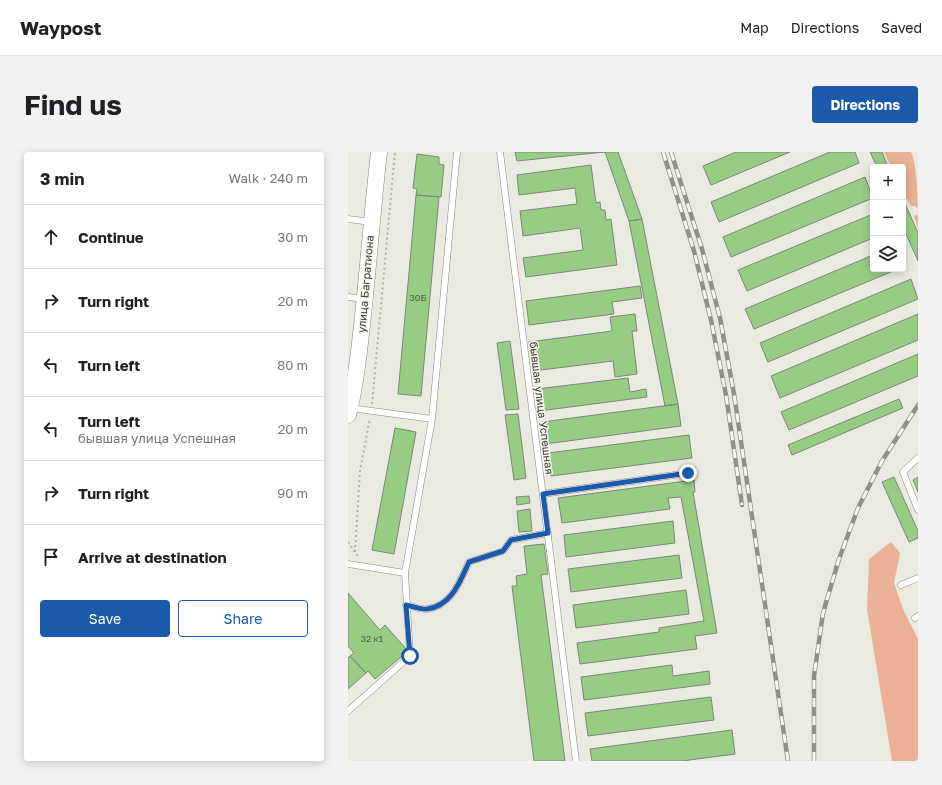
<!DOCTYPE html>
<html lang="en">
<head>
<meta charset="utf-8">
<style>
  body { margin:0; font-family:"Golos Text",sans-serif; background:#f2f2f2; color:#202124 }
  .controls { position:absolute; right:12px; top:12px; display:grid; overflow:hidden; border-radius:4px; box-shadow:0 2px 10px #0003 }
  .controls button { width:36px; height:36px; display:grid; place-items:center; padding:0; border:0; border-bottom:1px solid #e0e0e0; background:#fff; color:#202124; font:20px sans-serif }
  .stop { position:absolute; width:12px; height:12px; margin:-9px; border:3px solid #1b59aa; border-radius:50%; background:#fff }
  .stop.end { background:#1b59aa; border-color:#fff; box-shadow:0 1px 4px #0008 }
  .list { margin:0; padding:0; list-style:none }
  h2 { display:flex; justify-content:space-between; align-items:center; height:52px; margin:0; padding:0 16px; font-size:17px }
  h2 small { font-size:13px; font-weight:400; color:#757577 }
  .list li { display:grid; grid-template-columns:26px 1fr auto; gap:12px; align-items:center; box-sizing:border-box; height:64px; padding:0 16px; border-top:1px solid #e0e0e0 }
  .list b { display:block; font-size:15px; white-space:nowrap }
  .list p { margin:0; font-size:13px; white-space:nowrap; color:#757577 }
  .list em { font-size:13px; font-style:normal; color:#757577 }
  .actions { display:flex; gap:8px; padding:12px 16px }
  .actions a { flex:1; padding:9px 0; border:1px solid #1b59aa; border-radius:4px; text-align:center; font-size:14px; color:#1b59aa }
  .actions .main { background:#1b59aa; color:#fff }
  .icon { flex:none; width:22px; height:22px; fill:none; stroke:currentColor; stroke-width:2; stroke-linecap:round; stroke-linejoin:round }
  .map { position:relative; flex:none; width:570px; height:609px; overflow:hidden; border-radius:4px }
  header { display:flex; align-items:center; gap:24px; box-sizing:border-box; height:56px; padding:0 20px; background:#fff; border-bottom:1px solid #e0e0e0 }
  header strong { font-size:19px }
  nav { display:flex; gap:22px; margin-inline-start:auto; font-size:14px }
  .intro { display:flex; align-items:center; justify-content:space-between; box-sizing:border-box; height:96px; padding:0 24px }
  h1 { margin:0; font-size:28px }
  .button { padding:10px 18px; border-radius:4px; background:#1b59aa; color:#fff; font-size:14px; font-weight:700 }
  main { display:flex; gap:24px; padding:0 24px }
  aside { flex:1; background:#fff; border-radius:4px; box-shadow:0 2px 10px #0003 }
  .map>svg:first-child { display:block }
  .green { fill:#eab195 }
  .building { fill:#96cd82; stroke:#80857e }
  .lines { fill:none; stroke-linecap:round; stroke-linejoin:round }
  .service-casing { stroke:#888880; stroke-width:7 }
  .tertiary-casing { stroke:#888880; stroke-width:17 }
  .path { stroke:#b3b3ab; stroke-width:2; stroke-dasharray:2 3; stroke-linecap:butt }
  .service { stroke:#fff; stroke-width:6 }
  .tertiary { stroke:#fff; stroke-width:16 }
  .rail-casing { stroke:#90908a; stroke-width:4.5 }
  .rail { stroke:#f7f7ee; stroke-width:3; stroke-dasharray:9; stroke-linecap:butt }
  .route { stroke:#1b59aa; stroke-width:5 }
  .labels { text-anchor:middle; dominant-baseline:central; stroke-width:3; stroke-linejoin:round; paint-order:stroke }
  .number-label { font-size:9px; fill:#4e5c47 }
  .street-label { font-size:11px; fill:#363633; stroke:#f7f7ee }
</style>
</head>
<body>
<header>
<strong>Waypost</strong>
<nav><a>Map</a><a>Directions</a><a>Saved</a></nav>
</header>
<div class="intro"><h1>Find us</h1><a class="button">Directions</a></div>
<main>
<aside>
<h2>3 min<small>Walk · 240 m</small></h2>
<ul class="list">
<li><svg class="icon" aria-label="ahead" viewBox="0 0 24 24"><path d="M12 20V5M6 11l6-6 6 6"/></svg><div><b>Continue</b></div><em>30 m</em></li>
<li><svg class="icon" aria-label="right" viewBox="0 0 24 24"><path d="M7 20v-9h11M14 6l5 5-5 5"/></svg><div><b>Turn right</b></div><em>20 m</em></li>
<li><svg class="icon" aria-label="left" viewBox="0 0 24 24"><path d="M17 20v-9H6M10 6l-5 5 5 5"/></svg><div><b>Turn left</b></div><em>80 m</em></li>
<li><svg class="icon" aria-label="left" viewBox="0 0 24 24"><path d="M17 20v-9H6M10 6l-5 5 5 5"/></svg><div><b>Turn left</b><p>бывшая улица Успешная</p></div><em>20 m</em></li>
<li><svg class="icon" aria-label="right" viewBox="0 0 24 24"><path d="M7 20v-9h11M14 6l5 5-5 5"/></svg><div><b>Turn right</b></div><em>90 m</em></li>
<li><svg class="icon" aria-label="arrive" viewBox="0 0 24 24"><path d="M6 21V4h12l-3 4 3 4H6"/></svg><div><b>Arrive at destination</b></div></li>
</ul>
<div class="actions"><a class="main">Save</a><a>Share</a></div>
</aside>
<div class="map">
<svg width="570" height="609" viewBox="0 0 570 609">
  <rect width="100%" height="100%" fill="#eaeae1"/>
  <path class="green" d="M536,0H563C570,14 570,58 570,77L566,64L570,62V57L567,54H563L555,41L556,38L555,36V15H543Z
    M543,390L552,401L546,431L555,457L570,487V609H544L519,457L521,407Z"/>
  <path class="building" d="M167,0H257L169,9Z
    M257,0H270L294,67L281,69Z
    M388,0H442L363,33L355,14Z
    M482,0H507L511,11L371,70L363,50Z
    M522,0H534L540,15H529Z
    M69,2L91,5V12L96,13L93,45L68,43L69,37L65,36Z
    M243,13L248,51L252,50L253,58H257L258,68L263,67L269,113L178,125L175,106L235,98L232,76L175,84L172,59L229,52L227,36L171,43L169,23Z
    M517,25L525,46L383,105L375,85Z
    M68,43L91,45L73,244L50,242Z
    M555,47L570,81V109L555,75Z
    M525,62V86L399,139L390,118Z
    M294,67L330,252L317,254L281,69Z
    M525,103V117H550L406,177L397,157Z
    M563,127L570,147L420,210L412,191Z
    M292,134L294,146L264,150L266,162L181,173L178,149Z
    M287,162L289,179H284L289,222L267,225L265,209L185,219L181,190L264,179L262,165Z
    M570,162V188L432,246L423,224Z
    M162,189L171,257L158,258L149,191Z
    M570,202V224L441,278L433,260Z
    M280,226L282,240L298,237L299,245L191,259L188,237Z
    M551,247L555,256L444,303L440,293Z
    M330,252L333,274L197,292L194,270Z
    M170,262L178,326L166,328L157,263Z
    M47,276L68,280L46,402L24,398Z
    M341,283L344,306L203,324L200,301Z
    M546,325L570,379V386L561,390L534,330Z
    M570,325V340L565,328Z
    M346,328L347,340H345L369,481L347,484L349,497L232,512L229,491L311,480V476L356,469L333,345L320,346L322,357L214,371L210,346Z
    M181,344L182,351L169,353L168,345Z
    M182,357L184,379L171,380L169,359Z
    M325,369L327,391L218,405L216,383Z
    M196,392L200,422L193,423L217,609H186L164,434H169L168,424L179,422L176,394Z
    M331,403L334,426L223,440L220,417Z
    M338,438L341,462L228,476L225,453Z
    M0,441L32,478L37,473L60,499L27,527L20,519L18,521L2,504L6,501L0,494Z
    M2,504L18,521L0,537V506Z
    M324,513L325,524L361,519L362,532L236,548L233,525Z
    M363,545L366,568L240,584L237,561Z
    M384,578L387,602L334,609H244L242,597Z"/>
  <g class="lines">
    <defs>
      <path id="service" d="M152,0L228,609
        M0,67L23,70
        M0,145L15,147
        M2,256L84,267
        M570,306L555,320L570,358
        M195,342L340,321
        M0,412L57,421
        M553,433L570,426
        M58,453C64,454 73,458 79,457C104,454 112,429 121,410L155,399L163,388L200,381
        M567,466L570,464
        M0,559L62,504L57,421L84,267L109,0"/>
      <path id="tertiary" d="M0,263C7,237 10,209 13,182C20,121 24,61 31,0"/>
    </defs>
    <use href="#service" class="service-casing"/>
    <use href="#tertiary" class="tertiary-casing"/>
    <path class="path" d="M24,252L47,0
      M0,390L11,406
      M7,400L12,319L22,266"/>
    <use href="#service" class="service"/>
    <use href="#tertiary" class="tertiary"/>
    <defs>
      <path id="rail" d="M315,0L346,99L363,168L378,243L394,353
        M323,0L354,97L372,166L386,242L440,609
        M466,609V524L475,461L491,407L510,356L534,309L570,253"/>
    </defs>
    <use href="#rail" class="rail-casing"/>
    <use href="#rail" class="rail"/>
  </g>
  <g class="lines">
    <path class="route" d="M62,504L58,453C64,454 73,458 79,457C104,454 112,429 121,410L155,399L163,388L200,381L195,342L340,321"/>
  </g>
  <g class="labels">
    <g class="number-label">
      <text x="70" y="145">30Б</text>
      <text x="24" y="486">32 к1</text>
    </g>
    <g class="street-label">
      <text transform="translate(17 132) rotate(-85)">улица Багратиона</text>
      <text transform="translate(194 256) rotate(83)">бывшая улица Успешная</text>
    </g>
  </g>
</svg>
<div class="controls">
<button>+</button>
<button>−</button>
<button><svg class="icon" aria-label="layers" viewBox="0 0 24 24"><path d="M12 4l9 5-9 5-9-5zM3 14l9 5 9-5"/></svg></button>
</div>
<div class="stop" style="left:62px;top:504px"></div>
<div class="stop end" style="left:340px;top:321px"></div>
</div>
</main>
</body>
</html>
